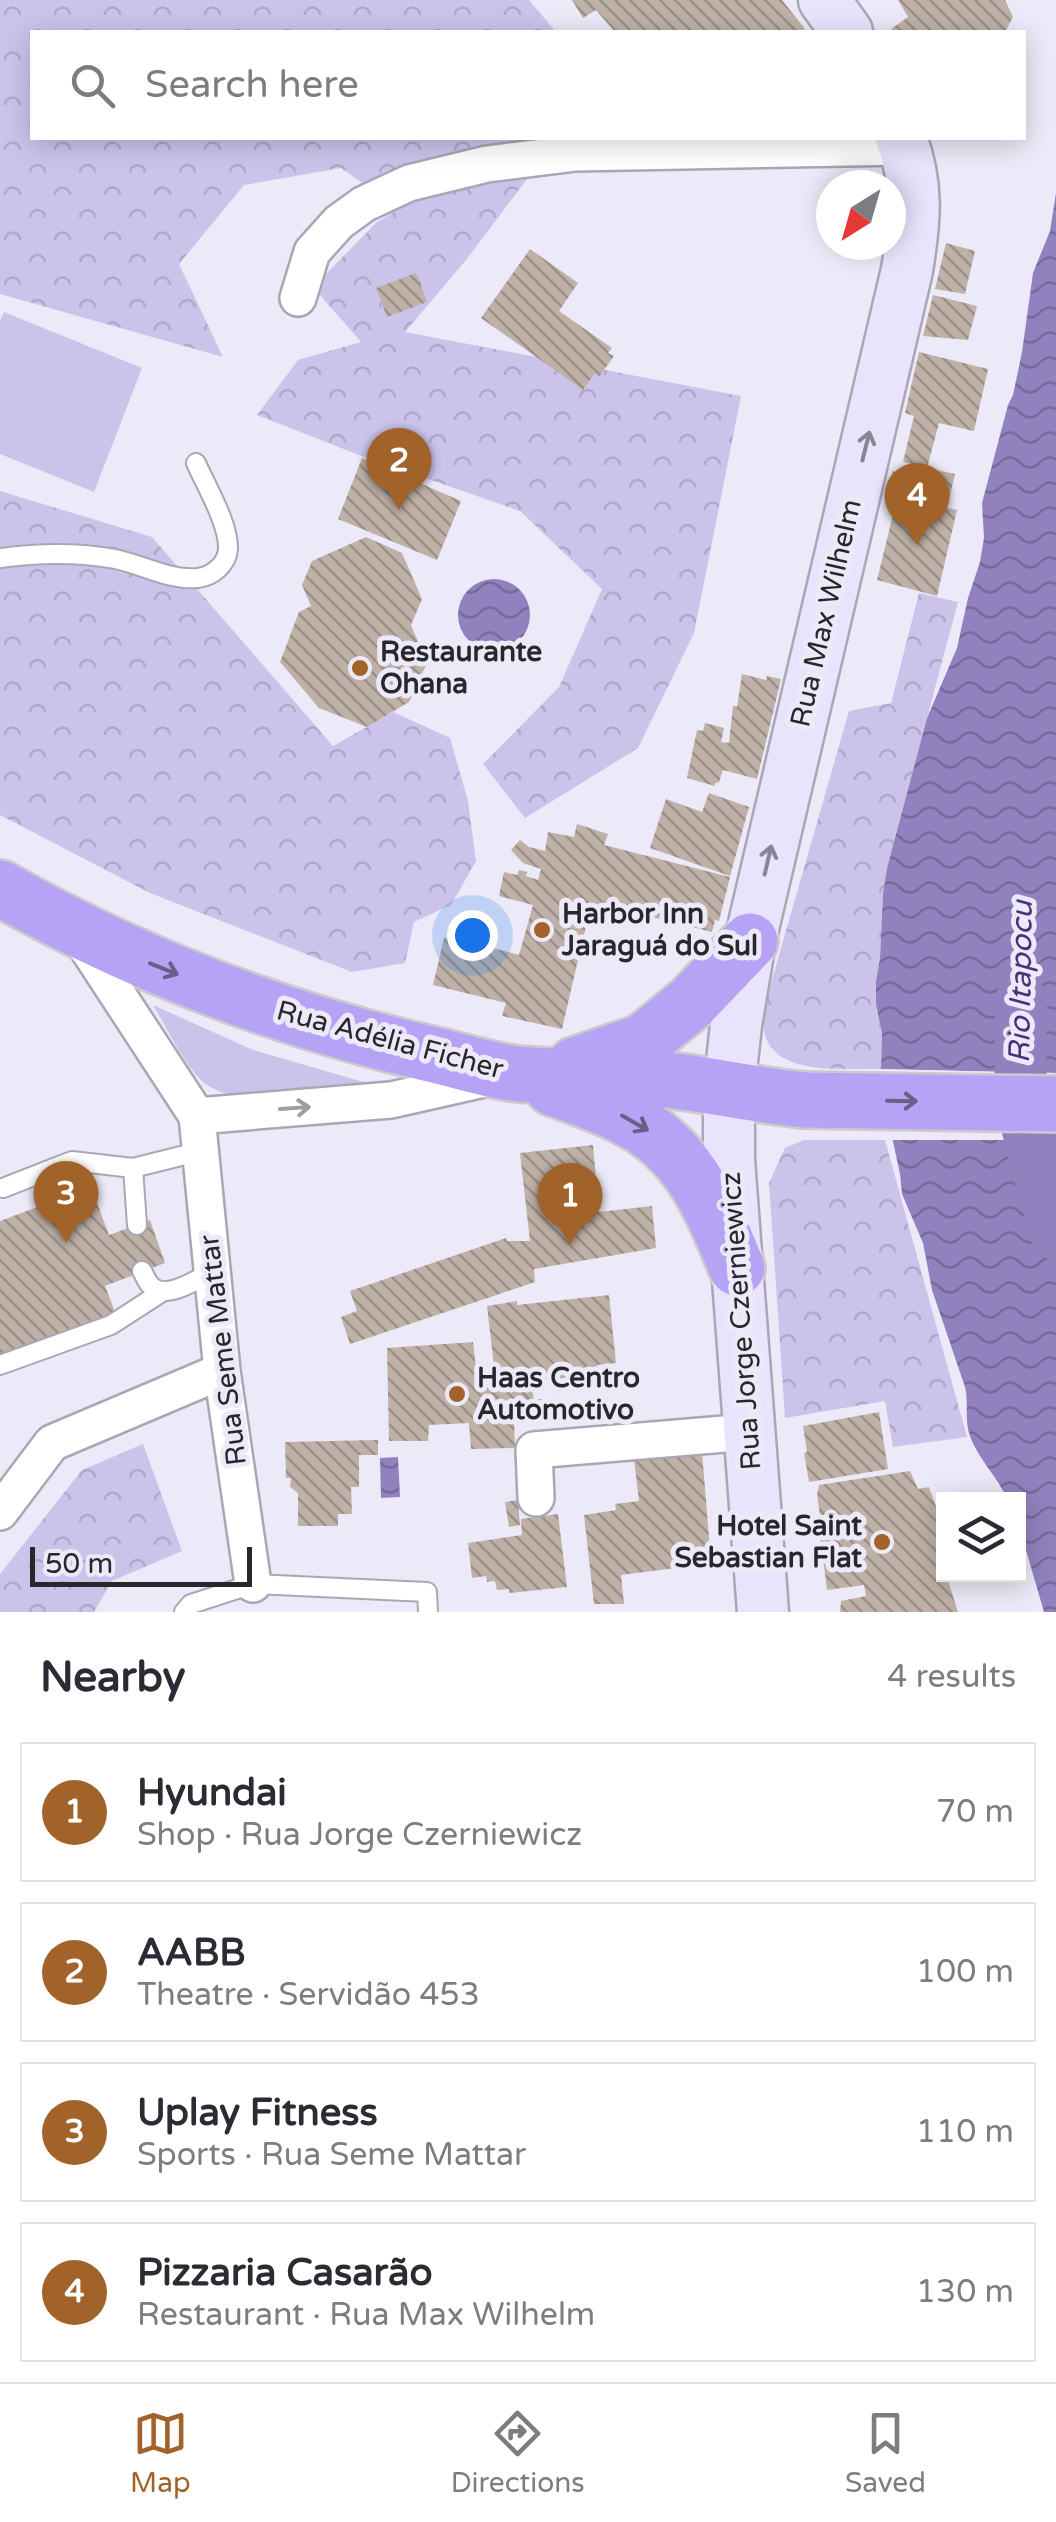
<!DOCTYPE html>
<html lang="en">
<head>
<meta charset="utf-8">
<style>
  body { margin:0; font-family:"Varela Round",sans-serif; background:#f7f7f7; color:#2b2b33 }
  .controls { position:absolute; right:30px; bottom:30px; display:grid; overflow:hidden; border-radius:0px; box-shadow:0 5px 25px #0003 }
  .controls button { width:90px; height:90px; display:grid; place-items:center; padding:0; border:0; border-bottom:2px solid #e1e1e2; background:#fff; color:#2b2b33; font:50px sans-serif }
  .compass { position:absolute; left:816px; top:170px; width:90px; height:90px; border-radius:50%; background:#fff; box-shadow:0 5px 25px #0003; rotate:217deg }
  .scale { position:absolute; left:30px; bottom:25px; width:222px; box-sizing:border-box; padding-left:10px; border:5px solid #28272c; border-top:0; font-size:28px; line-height:35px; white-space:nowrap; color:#28272c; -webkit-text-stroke:8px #ece9f8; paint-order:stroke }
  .you { position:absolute; left:472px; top:935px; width:35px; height:35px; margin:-25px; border:8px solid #fff; border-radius:50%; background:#1a73e8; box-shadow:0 0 0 15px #1a73e833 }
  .badge { display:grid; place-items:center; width:65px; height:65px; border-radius:50%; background:#a2632a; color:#fff; font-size:32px; font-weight:700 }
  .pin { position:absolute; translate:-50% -82px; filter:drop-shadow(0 2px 5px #0008) }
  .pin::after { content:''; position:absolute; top:52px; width:35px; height:30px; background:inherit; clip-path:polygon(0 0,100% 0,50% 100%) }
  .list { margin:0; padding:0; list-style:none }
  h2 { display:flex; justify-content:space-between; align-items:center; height:130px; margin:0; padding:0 40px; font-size:42px }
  h2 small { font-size:32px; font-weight:400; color:#7c7c81 }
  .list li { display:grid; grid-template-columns:65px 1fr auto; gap:30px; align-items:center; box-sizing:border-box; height:140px; margin:0 20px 20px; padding:0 20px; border:2px solid #e1e1e2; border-radius:0px }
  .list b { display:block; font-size:38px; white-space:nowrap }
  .list p { margin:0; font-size:32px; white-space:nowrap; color:#7c7c81 }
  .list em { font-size:32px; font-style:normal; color:#7c7c81 }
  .icon { flex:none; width:55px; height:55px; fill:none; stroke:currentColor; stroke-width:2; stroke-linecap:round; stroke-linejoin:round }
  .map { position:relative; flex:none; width:1056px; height:1612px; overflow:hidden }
  .search { position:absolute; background:#fff; box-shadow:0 5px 25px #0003; left:30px; right:30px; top:30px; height:110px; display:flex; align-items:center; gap:25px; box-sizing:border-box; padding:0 35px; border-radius:0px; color:#7c7c81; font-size:38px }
  .sheet { height:770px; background:#fff }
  nav { display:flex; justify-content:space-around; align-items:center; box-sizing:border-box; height:140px; border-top:2px solid #e1e1e2; background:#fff; font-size:28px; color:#7c7c81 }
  nav a { display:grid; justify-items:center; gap:5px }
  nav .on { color:#a2632a }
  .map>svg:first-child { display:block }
  .green { fill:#ccc3eb }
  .forest { fill:url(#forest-crowns) }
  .water { fill:url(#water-waves) }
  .pier { fill:#ece9f8 }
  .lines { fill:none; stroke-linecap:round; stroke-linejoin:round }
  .river { stroke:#9182bf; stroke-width:52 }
  .building { fill:url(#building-back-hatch) }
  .lane-casing { stroke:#a9a7b5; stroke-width:22 }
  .street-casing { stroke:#a9a7b5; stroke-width:40 }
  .secondary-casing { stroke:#a9a7b5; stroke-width:55 }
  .highway-casing { stroke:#cbcbcc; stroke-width:60 }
  .lane { stroke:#fff; stroke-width:18 }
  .street { stroke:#fff; stroke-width:35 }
  .secondary { stroke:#e9e3fc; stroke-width:50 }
  .highway { stroke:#b7a3f5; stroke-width:55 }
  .oneway { stroke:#888594 }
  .oneway2 { stroke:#685f86 }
  .oneway3 { stroke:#9e9ea0 }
  .poi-dot { fill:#a2632a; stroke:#ece9f8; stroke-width:4 }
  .labels { text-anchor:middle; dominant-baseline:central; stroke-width:10; stroke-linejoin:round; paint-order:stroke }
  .street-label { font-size:28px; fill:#28272c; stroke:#ece9f8 }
  .poi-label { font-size:28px; font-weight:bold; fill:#28272c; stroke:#ece9f8; text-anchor:start }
  .water-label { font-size:30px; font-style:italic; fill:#49317c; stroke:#ece9f8 }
</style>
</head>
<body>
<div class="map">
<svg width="1056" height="1612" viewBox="0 0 1056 1612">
  <defs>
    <pattern id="forest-crowns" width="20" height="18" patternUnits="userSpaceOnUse" patternTransform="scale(2.5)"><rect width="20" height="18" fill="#ccc3eb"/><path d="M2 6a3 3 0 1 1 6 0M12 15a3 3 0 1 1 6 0" fill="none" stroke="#afa8ca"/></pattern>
    <pattern id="water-waves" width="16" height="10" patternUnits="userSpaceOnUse" patternTransform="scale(2.5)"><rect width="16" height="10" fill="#9182bf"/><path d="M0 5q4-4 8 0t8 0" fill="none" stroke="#766a9b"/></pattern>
    <pattern id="building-back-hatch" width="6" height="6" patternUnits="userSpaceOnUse" patternTransform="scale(2.5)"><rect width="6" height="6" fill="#bfb1a7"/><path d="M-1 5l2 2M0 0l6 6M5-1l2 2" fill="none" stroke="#9b9088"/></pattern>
  </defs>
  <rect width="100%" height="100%" fill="#ece9f8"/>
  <path class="green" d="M4,312L142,368L94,492L0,454V321Z
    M153,1005L253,1050L367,1083L239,1098C227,1094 212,1090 202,1081C183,1063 167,1028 153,1005Z"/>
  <path class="forest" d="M0,0H529L556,32H32V138H558L466,260L405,332L741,396L694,633L638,748L525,818L483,764L559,687L602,589L520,511L359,455L257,415L298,360L361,342L313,287L377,222L399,209L341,168L244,185L179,264L223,357L0,294Z
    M0,491L152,537L333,746L393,712L450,738L468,801L476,861L451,905L414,922L405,963L352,972L150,893L0,815Z
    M919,593L958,602L887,868L883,893L880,958L876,981V1004L882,1034L881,1069C834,1068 757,1079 763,1011L849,711L891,703Z
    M804,1140H885L967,1437L893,1447L885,1401L785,1418L769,1183L785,1148Z
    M143,1444L182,1551L112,1581L94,1612H0V1574L82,1470Z"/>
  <path class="water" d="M1056,193V1073L881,1069L882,1034L876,1004V981L880,958L883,893L887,868L927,718L957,648L968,598L980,562L984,538L982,503L1008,405L1013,395L1022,352L1033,273L1050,231Z
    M458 615a36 36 0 1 1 72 0a36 36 0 1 1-72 0Z
    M891,1132L1056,1136V1612H1044L1019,1526L1018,1500L1007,1499C998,1477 978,1459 970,1436C964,1420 969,1403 965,1387L932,1290L923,1243L902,1194L900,1174Z
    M398,1457L400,1497L381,1498L380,1458Z"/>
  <path class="pier" d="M876,1069L1056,1073V1078L881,1074Z
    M887,1129L1056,1131V1140H887Z"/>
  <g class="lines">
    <path class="river" d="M1021,1000L1020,1100L1056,1234"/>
  </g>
  <path class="building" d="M572,0H782L805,29L801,32H615L596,10L583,18Z
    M898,0H1005L1013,17L1005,32H894L891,29L908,17Z
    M946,243L975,251L965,294L935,289Z
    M530,249L578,283L559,311L612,348L608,353L614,356L599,377L595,373L583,390L481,318Z
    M416,273L427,302L387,317L376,288Z
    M933,295L977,306L968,340L923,336Z
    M919,352L988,369L974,431L939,423L927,468L955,474L947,508L957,510L937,596L877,580L898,494L888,492L893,471L913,477L916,465L903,462L914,416L905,413Z
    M362,458L461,501L437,560L338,519Z
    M366,537L402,553L422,599L411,625L427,663L409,702L367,727L319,708L280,662L299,612L311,606L302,585L312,561Z
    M742,674L766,680L767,676L781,679L757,779L723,770L719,782L715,783V786L687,778L697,730L703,731L705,723L724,728L721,742L729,743L733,706L737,707Z
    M709,793L749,807L730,876L650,848L666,799L702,812Z
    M577,824L608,834L604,845L730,877L719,921L715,920L712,932L603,905L610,917L595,928L588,917L562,1029L502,1016L506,1003L433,985L444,938L468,943L471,934L486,938L485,946L519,955L533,905L499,896L504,872L517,875L519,870L527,872L526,876L538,880L541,869L523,863L511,850L520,840L529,847L545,851L548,832L574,837Z
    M593,1145L599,1212L652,1206L656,1248L534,1269L535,1282L350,1344L341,1317L357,1311L350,1291L506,1238L507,1241H530L520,1153Z
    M91,1187L109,1235L150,1220L165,1263L105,1286L115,1312L0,1355V1221Z
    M609,1295L616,1363L597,1365L599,1375L530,1381L534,1399H564V1418L514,1420L515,1448L471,1449L469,1423L429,1425L428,1441H389L387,1348L473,1342L476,1368L494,1366L487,1306L517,1301V1305Z
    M879,1412L888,1469L809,1482L804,1453L807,1452L803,1426Z
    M378,1440V1455H359V1487H351L352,1514H338V1526H298V1493L290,1487L291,1478H286L285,1442Z
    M702,1452L711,1562L683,1564V1567L621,1575L624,1604H594L584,1515L616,1510L615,1504L639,1501L634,1459Z
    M910,1471L918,1489L929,1487L944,1529V1555L940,1556L944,1574H946L958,1612H840L841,1601L866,1596L864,1585L827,1590L818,1518L820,1515L817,1495L819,1485Z
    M518,1500L520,1525L509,1527L505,1502Z
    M558,1514L567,1587L509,1593V1589L497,1590L495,1581L487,1582L486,1576L472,1578L468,1543L522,1535L521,1519Z"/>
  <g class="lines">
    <defs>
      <path id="lane" d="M0,558C37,553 78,552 115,559C141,564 170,581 198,578C213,576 227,564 228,549C229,524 206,486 196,463
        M133,1168L137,1225
        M3,1188L72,1161L133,1168L201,1151
        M142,1271C145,1276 147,1282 151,1286C166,1301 197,1279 212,1272
        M0,1365L111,1325L162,1292
        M184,1612L191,1604L253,1584L427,1592L428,1612"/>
      <path id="street" d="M298,298L312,252L339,222L364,204L409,183L487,164L576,153L905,147
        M78,934L197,1116L222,1371L253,1584
        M197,1116L391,1100L493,1077
        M536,1498L534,1450L748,1432
        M0,1512L52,1443L222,1371"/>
      <path id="secondary" d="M824,0L847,32
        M763,1612L729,1160V1089L736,1025L750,941L907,270C915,221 919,186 901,138"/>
      <path id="highway" d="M0,888C134,964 279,1019 430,1054C457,1060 484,1069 511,1073C553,1079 597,1074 640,1077C695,1081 750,1095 805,1100L1056,1104
        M575,1065L643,1042L692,1002L750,941
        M553,1088C577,1097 602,1105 625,1117C690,1149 711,1206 737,1268"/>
    </defs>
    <use href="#lane" class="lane-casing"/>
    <use href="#street" class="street-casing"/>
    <use href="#secondary" class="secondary-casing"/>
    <use href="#highway" class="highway-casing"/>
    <use href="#lane" class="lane"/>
    <use href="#street" class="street"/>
    <use href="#secondary" class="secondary"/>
    <use href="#highway" class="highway"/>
  </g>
  <defs><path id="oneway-shaft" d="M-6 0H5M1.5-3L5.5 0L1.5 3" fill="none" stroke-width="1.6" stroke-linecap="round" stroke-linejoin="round" transform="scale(2.5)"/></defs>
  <g class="oneway">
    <use href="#oneway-shaft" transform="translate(866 446) rotate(-76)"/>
    <use href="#oneway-shaft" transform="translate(768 860) rotate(-77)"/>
  </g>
  <g class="oneway2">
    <use href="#oneway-shaft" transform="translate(164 969) rotate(22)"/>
    <use href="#oneway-shaft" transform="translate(902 1101) rotate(1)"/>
    <use href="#oneway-shaft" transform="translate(635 1123) rotate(30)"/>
  </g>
  <use class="oneway3" href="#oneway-shaft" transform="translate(295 1108) rotate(-4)"/>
  <g class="poi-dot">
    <circle cx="360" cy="668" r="10"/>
    <circle cx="542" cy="930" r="10"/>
    <circle cx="457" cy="1394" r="10"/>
    <circle cx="882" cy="1542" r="10"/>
  </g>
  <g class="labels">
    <g class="street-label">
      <text transform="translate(826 613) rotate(-77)">Rua Max Wilhelm</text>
      <text transform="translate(390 1040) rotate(15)">Rua Adélia Ficher</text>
      <text transform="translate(741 1321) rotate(-94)">Rua Jorge Czerniewicz</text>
      <text transform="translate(223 1350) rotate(-97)">Rua Seme Mattar</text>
    </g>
    <g class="poi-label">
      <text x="380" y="652">Restaurante<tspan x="380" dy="32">Ohana</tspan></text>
      <text x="562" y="914">Harbor Inn<tspan x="562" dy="32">Jaraguá do Sul</tspan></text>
      <text x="477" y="1378">Haas Centro<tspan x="477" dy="32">Automotivo</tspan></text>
      <text x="862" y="1526" text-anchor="end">Hotel Saint<tspan x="862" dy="32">Sebastian Flat</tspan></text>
    </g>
    <g class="water-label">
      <text transform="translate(1021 982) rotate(-89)">Rio Itapocu</text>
    </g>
  </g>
</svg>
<div class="controls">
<button><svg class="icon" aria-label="layers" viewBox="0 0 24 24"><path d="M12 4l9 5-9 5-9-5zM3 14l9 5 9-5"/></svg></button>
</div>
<svg class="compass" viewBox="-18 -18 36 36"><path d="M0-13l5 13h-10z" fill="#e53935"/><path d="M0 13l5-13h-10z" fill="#7c7c81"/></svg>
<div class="scale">50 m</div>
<div class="you"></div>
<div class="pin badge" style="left:570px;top:1245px">1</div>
<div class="pin badge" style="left:399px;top:510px">2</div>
<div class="pin badge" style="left:66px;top:1243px">3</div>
<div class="pin badge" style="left:917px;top:545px">4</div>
<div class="search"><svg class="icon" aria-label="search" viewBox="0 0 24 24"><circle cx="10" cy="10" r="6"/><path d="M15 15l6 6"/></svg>Search here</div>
</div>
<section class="sheet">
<h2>Nearby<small>4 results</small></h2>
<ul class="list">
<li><span class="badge">1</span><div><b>Hyundai</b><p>Shop · Rua Jorge Czerniewicz</p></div><em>70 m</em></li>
<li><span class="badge">2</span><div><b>AABB</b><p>Theatre · Servidão 453</p></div><em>100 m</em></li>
<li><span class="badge">3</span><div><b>Uplay Fitness</b><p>Sports · Rua Seme Mattar</p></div><em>110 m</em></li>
<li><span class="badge">4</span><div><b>Pizzaria Casarão</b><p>Restaurant · Rua Max Wilhelm</p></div><em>130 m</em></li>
</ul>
</section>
<nav>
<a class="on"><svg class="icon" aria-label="map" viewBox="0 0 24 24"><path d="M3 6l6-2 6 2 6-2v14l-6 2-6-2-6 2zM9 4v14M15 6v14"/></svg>Map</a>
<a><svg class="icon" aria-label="directions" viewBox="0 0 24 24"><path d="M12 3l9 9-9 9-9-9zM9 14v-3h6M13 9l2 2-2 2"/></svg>Directions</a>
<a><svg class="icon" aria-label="saved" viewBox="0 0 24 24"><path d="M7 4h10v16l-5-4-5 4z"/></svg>Saved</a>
</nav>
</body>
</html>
